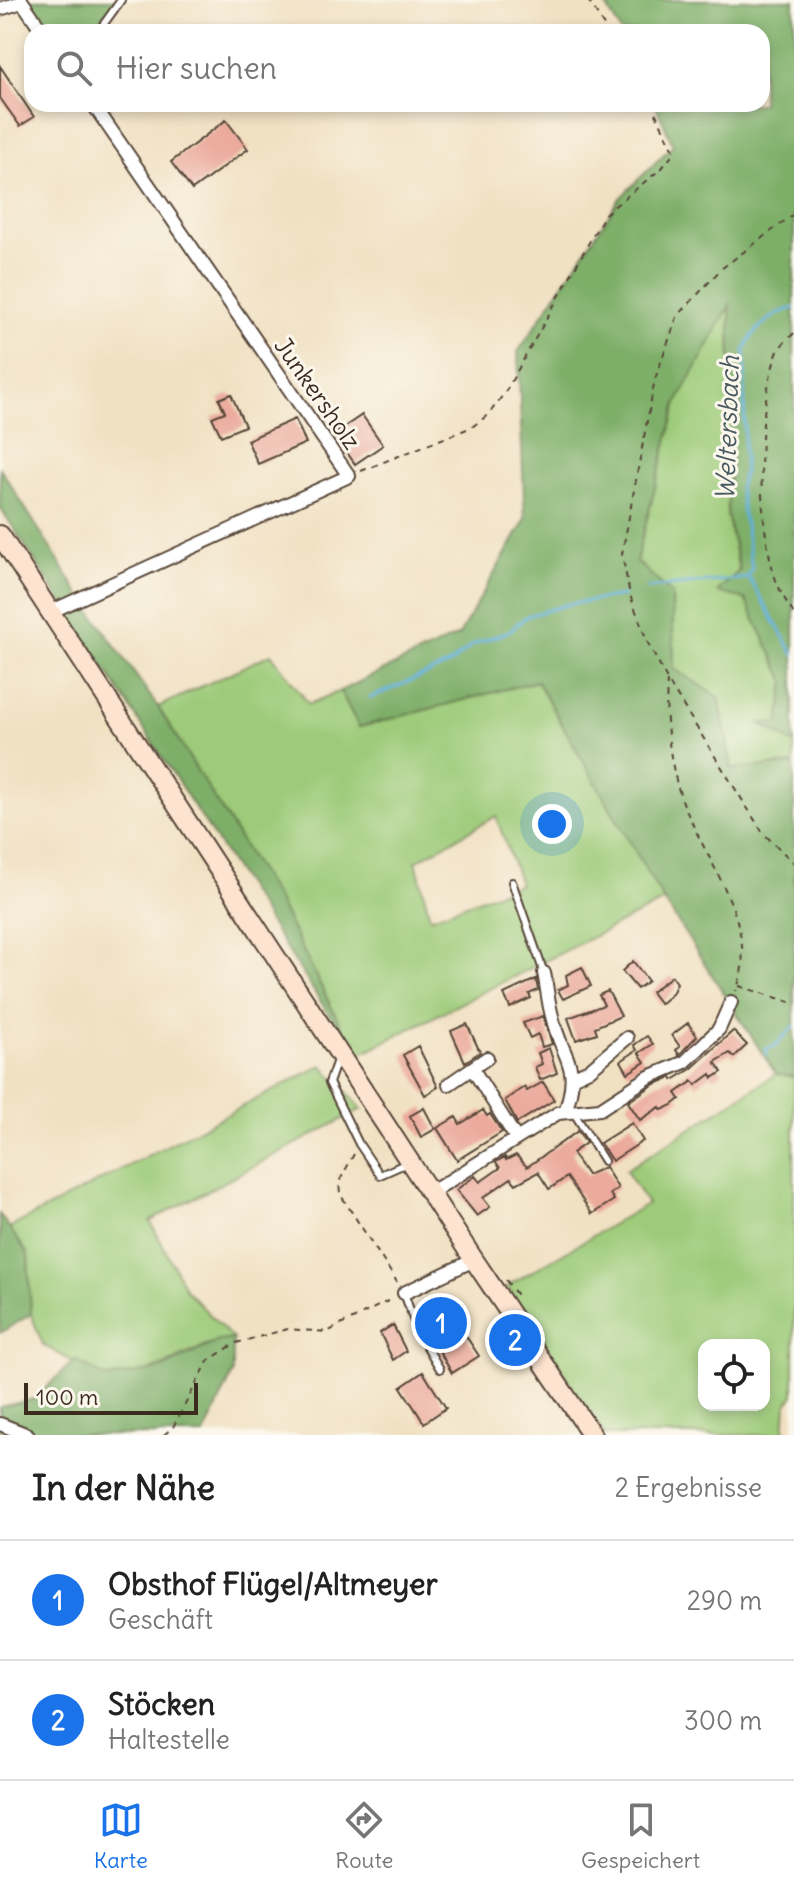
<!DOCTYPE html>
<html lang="de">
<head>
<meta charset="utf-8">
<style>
  body { margin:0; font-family:Delius,sans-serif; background:#f2f2f2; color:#222 }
  .controls { position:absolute; right:24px; bottom:24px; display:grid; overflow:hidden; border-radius:16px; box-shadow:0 4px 12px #0003 }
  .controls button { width:72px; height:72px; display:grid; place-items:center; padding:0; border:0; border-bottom:2px solid #e0e0e0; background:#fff; color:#222; font:40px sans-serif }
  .scale { position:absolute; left:24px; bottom:20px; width:174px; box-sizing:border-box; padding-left:8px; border:4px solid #3b2a1e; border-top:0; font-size:22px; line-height:28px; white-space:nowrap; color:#3b2a1e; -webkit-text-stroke:6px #fbf7ec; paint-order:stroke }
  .you { position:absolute; left:552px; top:824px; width:28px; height:28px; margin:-20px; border:6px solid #fff; border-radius:50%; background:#1a73e8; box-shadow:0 0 0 12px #1a73e833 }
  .badge { display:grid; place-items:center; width:52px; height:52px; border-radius:50%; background:#1a73e8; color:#fff; font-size:26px; font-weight:700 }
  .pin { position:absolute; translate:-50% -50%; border:4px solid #fff; box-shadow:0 2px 8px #0006 }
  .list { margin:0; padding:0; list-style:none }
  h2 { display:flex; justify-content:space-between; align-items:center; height:104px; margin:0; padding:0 32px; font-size:34px }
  h2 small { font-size:26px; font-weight:400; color:#767676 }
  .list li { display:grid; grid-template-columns:52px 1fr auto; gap:24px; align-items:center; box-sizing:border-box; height:120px; padding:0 32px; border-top:2px solid #e0e0e0 }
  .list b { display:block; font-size:30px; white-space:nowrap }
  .list p { margin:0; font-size:26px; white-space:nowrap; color:#767676 }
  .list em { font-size:26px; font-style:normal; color:#767676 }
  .icon { flex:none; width:44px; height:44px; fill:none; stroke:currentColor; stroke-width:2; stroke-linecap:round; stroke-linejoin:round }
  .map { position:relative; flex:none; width:794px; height:1435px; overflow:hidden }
  .search { position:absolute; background:#fff; box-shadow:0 4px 12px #0003; left:24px; right:24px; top:24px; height:88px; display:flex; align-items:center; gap:20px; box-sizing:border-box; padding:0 28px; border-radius:24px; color:#767676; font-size:30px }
  .sheet { height:344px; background:#fff }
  nav { display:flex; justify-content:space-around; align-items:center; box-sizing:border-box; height:112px; border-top:2px solid #e0e0e0; background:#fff; font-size:22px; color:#767676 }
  nav a { display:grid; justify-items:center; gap:4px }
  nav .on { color:#1a73e8 }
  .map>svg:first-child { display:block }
  .green { fill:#9dcb79; stroke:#6c7a4c; stroke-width:2; fill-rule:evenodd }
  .forest { fill:#7eaf69; stroke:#5c6c44; stroke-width:2 }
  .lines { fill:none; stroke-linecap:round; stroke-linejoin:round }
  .stream { stroke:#5fafd9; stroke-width:3 }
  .building { fill:#ebaa9c }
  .lane-casing { stroke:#564537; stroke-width:10 }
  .street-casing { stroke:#564537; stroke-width:16 }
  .secondary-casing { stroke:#564537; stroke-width:22 }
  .path { stroke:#564537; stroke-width:2; stroke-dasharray:6 6; stroke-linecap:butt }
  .lane { stroke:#fff; stroke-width:6 }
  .street { stroke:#fff; stroke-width:12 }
  .secondary { stroke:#fde4d0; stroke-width:18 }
  .labels { text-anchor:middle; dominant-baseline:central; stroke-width:6; stroke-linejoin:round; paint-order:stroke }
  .street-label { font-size:24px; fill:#3b2a1e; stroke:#fbf7ec }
  .water-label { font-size:26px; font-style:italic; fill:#48595f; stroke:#fbf7ec }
</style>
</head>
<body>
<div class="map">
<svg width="794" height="1435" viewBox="0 0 794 1435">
  <rect width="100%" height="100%" fill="#fbf7ec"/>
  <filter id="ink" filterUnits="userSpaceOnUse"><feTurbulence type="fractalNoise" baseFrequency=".0125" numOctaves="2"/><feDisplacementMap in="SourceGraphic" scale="16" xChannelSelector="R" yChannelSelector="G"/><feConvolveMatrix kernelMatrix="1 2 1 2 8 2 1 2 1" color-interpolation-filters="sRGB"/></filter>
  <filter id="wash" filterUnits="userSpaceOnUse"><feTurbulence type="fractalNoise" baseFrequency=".006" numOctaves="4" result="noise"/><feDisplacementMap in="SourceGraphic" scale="32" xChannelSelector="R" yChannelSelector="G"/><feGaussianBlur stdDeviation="1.8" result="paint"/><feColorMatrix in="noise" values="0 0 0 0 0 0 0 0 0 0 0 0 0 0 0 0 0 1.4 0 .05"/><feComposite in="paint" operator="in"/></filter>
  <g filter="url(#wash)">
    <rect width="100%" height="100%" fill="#f1e1c3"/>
    <path class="green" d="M730,303L732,435L727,515L745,599L785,681L779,723H761L794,744V764L732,769L719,697L674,670L672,594L636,561L677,403Z
      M271,654L309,704L340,691L359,727L537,681L664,901L356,1056L279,903L158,707ZM496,816L520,884L430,918L416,861Z
      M322,1065L362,1109L150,1221L186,1290L233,1339C191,1343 157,1379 110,1378C96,1377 57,1352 43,1345L31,1314L28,1254L9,1228Z
      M776,1074L794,1077V1395L786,1405L784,1435H605L507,1286L647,1204L626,1170ZM704,1345H764V1405H704Z"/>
    <path class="forest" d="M26,0H118L92,32L50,30Z
      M603,0H794V744L760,723H779L785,681L745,599L717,592L740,570L727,515L732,435L730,305L677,403L636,561L672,594L674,669L719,697L732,769L794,764V1077L776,1074L664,901L537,681L359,727L340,691L459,635L525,520L518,352L620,198L673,145L655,104H762V32H621Z
      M0,468L83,600L158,707L279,903L356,1056L0,507Z
      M0,1215L28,1254L31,1314L0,1333Z
      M233,1339V1373L204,1435H0V1407L34,1399L75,1360L107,1378L160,1369L218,1341Z"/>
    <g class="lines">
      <path class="stream" d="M794,308C773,313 753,329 745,349L744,471L739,488L752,568L748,576L794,655
        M647,588L749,578
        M370,698L450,664L472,645L509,631L527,616L569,604L623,596
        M767,1055L766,1049L775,1046L794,1026"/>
    </g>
    <g id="blocks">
      <path class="building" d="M0,66L34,117L20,126L0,98Z
        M226,120L248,149L192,190L171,162Z
        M231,394L245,426L221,436L212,417L225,412L219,399Z
        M362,415L383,445L355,464L334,434Z
        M295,419L306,443L258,464L247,440Z
        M633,961L648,981L637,989L622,971Z
        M582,967L591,986L563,999L558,990L568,985L566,975Z
        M672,976L677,983L672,994L660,1004L651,992Z
        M536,979L538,990L529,994L531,998L510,1008L504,994Z
        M608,991L621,1016L595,1027L597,1033L576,1040L568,1018L604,1005L599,995Z
        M543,1016L552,1044L542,1047L538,1034L530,1038L523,1023Z
        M688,1023L697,1036L679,1055L676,1050L680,1047L672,1035Z
        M467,1024L480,1052L465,1062L451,1031Z
        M733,1031L747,1045L734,1057L730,1053L715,1062L722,1072L713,1078L711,1074L696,1085L693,1081L676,1093L680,1099L673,1105L662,1110L660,1107L640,1120L628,1102L653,1085L672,1077L673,1080L691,1069Z
        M647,1036L653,1044L639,1053L645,1062L628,1073L621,1061L637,1050L634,1045Z
        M418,1046L438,1087L425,1095L403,1055Z
        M549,1048L557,1073L540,1080L535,1067L542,1064L538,1053Z
        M543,1082L554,1100L517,1123L505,1100L524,1087L527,1091Z
        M424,1108L435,1129L421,1137L410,1116Z
        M483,1110L487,1116L490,1114L502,1132L457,1160L437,1128L456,1117L460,1124Z
        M632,1123L643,1141L612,1161L600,1143Z
        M578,1131L586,1143L572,1153L587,1175L605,1167L618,1188L610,1194L614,1200L592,1214L567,1177L549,1189L538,1172L516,1184L511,1178L483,1198L490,1207L477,1216L456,1190L475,1176L480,1182L500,1168L496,1162L505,1157L506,1160L516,1155L527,1167Z
        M441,1298L479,1356L452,1373L418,1314Z
        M393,1325L406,1351L393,1360L380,1333Z
        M423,1372L446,1408L424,1423L401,1387Z"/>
    </g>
  </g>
  <g filter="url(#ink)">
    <use href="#blocks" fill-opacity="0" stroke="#564537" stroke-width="2"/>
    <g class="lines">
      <defs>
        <path id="lane" d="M98,32L121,0
          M512,882L544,973
          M338,1057L329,1083L359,1144L380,1175L407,1163
          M574,1113L604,1161
          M404,1293L417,1330L440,1369"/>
        <path id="street" d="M21,0L43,32
          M0,9L22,2
          M50,612L349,476L93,104
          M544,973C547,987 548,1002 552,1016C562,1061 582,1062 565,1112
          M472,1068L516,1138
          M574,1077L589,1070L627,1038
          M449,1084L487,1058
          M430,1193L558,1113L600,1109L649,1077L685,1062L719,1029L731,1002
          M404,1293L474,1260
          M0,1424L28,1435"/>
        <path id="secondary" d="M0,535L474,1260L592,1435"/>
      </defs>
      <use href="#lane" class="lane-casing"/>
      <use href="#street" class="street-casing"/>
      <use href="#secondary" class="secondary-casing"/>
      <path class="path" d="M588,0L608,32
        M794,214L721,269L677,317L655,379L622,554L630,595L647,641L667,680L763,833L794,863
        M794,333C789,339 781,344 778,351C756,408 757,512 773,570C777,587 785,600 794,614
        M361,471L472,427L489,414L506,391L605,214L662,168L675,152L651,104
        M667,681C665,716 668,750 677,784C694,849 764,921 736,991
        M739,986L790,1002L794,999
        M354,1154L339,1182L340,1194L397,1282
        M506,1280L519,1298
        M164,1435L173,1427L209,1360L236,1343L288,1329L327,1332L392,1299"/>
      <use href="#lane" class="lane"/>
      <use href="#street" class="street"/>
      <use href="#secondary" class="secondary"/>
    </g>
  </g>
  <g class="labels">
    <g class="street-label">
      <text transform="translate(318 393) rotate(55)">Junkersholz</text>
    </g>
    <g class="water-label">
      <text transform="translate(727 428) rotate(-88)">Weltersbach</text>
    </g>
  </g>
</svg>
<div class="controls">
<button><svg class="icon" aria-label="locate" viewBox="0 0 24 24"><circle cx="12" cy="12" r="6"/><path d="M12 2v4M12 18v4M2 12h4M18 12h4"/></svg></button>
</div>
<div class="scale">100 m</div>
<div class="you"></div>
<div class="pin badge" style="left:441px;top:1323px">1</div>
<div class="pin badge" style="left:515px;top:1340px">2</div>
<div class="search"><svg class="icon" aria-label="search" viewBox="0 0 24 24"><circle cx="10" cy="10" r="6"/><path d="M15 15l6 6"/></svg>Hier suchen</div>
</div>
<section class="sheet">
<h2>In der Nähe<small>2 Ergebnisse</small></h2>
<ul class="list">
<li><span class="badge">1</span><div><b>Obsthof Flügel/Altmeyer</b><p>Geschäft</p></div><em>290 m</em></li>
<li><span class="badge">2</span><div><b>Stöcken</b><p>Haltestelle</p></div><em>300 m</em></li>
</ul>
</section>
<nav>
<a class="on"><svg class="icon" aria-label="map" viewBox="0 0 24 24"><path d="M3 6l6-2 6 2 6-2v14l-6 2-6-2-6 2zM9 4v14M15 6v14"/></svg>Karte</a>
<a><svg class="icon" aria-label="directions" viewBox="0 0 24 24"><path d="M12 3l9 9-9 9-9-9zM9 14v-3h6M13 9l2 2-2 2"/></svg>Route</a>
<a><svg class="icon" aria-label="saved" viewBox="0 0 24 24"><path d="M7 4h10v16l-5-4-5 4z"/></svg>Gespeichert</a>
</nav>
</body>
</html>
